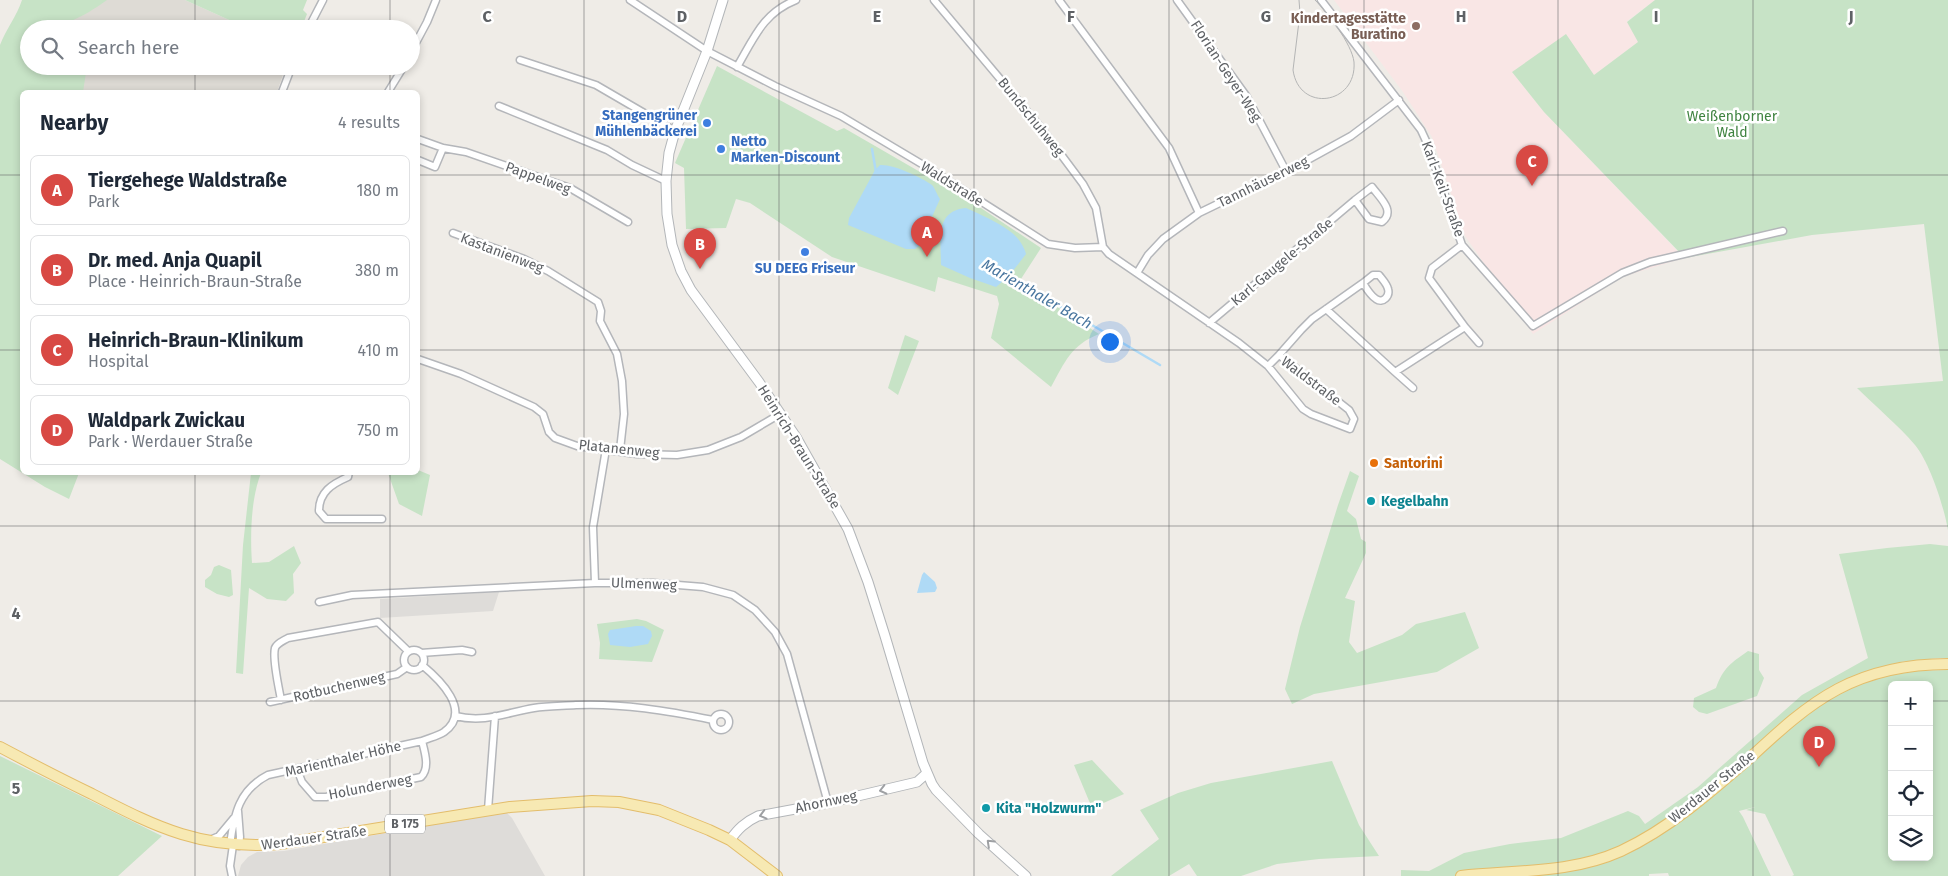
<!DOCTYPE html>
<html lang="en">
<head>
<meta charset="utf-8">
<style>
  body { margin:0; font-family:"Fira Sans",sans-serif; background:#f2f2f3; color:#1f2937 }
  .controls { position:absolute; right:15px; bottom:15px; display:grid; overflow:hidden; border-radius:8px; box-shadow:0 2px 8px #0003 }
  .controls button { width:45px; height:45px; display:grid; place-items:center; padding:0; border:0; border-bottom:1px solid #e0e1e3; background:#fff; color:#1f2937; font:25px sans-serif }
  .you { position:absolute; left:1109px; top:341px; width:18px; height:18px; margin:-12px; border:4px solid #fff; border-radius:50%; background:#1a73e8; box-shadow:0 0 0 8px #1a73e833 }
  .badge { display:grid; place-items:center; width:32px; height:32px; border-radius:50%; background:#d84944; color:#fff; font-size:16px; font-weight:700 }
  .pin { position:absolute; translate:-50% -41px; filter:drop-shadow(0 1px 2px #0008) }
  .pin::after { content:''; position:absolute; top:26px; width:18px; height:15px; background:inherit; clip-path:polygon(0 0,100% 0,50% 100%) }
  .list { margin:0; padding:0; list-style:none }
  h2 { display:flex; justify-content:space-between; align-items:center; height:65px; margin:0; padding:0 20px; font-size:21px }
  h2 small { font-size:16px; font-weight:400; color:#747a83 }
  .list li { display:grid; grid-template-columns:32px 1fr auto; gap:15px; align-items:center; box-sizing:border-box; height:70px; margin:0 10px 10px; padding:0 10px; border:1px solid #e0e1e3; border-radius:8px }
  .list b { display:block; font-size:19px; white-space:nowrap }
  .list p { margin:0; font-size:16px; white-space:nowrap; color:#747a83 }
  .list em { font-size:16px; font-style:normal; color:#747a83 }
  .icon { flex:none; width:28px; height:28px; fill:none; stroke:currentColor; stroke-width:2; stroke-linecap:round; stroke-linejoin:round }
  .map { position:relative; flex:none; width:1948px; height:876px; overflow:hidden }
  .search { position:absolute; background:#fff; box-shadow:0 2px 8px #0003; left:20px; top:20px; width:400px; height:55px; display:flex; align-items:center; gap:12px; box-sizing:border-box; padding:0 18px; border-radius:28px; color:#747a83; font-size:19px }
  .panel { position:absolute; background:#fff; box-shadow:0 2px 8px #0003; left:20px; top:90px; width:400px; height:385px; border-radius:8px }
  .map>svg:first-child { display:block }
  .industrial { fill:#dedcd9 }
  .education { fill:#dedbd5 }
  .medical { fill:#f9e6e5 }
  .green { fill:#c7e3c6; fill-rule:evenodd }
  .water { fill:#afdaf6 }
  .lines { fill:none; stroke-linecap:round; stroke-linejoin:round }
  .stream { stroke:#afdaf6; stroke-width:2.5 }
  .street-casing { stroke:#b4b6ba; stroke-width:9 }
  .secondary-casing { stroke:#b3b6b9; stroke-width:11 }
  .primary-casing { stroke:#e3bd6b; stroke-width:12 }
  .street { stroke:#fff; stroke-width:6 }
  .secondary { stroke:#fff; stroke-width:9 }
  .primary { stroke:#f7e9b3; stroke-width:10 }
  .tram { stroke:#b4b5b5; stroke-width:1 }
  .oneway { stroke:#9ea0a3 }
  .grid { fill:none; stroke:#5e6165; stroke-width:1; stroke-opacity:0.55 }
  .education-dot { fill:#8d6e63; stroke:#fff; stroke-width:2 }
  .shop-dot { fill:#3f7fe0; stroke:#fff; stroke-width:2 }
  .food-dot { fill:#e8710a; stroke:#fff; stroke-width:2 }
  .culture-dot { fill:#0f9aa8; stroke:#fff; stroke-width:2 }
  .labels { text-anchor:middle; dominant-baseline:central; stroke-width:5; stroke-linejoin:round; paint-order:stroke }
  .shield { fill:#fff; stroke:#8e9093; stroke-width:1 }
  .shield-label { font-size:12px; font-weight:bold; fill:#5e6165 }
  .education-label { font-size:14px; font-weight:bold; fill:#785e54; stroke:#fff; text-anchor:end }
  .street-label { font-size:14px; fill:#5e6165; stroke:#fff }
  .shop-label { font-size:14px; font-weight:bold; fill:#366cbe; stroke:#fff; text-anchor:end }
  .park-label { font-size:14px; fill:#3f8340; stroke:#fff }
  .food-label { font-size:14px; font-weight:bold; fill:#c56008; stroke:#fff; text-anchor:start }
  .culture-label { font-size:14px; font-weight:bold; fill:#0d838f; stroke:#fff; text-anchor:start }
  .water-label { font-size:15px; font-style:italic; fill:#49769f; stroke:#fff }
  .grid-label { font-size:16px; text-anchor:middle; font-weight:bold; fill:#5e6165; stroke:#fff; stroke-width:5; stroke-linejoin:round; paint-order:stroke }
</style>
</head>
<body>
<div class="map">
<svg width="1948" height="876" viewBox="0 0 1948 876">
  <rect width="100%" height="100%" fill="#efece7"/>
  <path class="industrial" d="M499,592L493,611L380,618V599Z
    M506,812L512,818L545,876H238L241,865L248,857L257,852L284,851Z"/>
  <path class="education" d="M61,0H185L249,29H48Z
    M77,66H286L277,92H71Z"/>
  <path class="medical" d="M1334,0H1655L1627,21L1638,42L1594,75L1512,72L1544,112L1684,258L1622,277L1533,334L1465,236L1432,137L1403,92Z"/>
  <path class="green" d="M22,0H107C82,18 60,29 29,29V66H87L83,92H22V472L79,473L69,499L45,487L0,459V45C6,29 17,16 22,0Z
    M185,0H307L303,10L307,14L301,29H249Z
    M1655,0H1948V530C1944,507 1930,463 1915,445C1898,425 1876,407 1857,388L1943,381L1924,224L1812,235L1685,258L1544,112L1512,72L1566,34L1594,75L1638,42L1627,22Z
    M717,66L837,131L844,128L972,202L1041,248L1019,282L1099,334C1071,345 1065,362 1051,387L991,338L999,304L997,296L938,277L935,292L832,257L750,203L736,199L726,228L686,229L684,168L675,163Z
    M905,335L919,341L898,395L888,388Z
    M418,470L430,475L422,516L399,504L388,473L418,472Z
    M1350,471L1359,476L1347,511L1356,519L1361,539L1366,542V553L1345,598L1355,601L1349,642L1357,653L1402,635L1416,624L1465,612L1479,648L1437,672L1314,694L1292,704L1285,689L1300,627L1338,505Z
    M251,473H261C251,498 250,535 252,563L269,562L294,546L301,563L293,574L294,593L286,601L267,599L249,588L243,674L236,673L243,545Z
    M1930,544L1948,546V658H1939L1901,662L1906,671L1948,670V876H1792L1794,875L1765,814L1746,810L1755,807L1739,811L1743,817L1771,876H1669L1668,873L1649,874V876H1401V870L1429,871L1464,853L1510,844L1561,838L1628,811L1639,816L1645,824L1698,787L1802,695L1868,658L1839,554L1887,548ZM1892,685H1929V857H1892Z
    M219,565L231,570L233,595L229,597L217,594L205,587V580L211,575L214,567Z
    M637,619L646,621L664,630L652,662L599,659L600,643L597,624Z
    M1748,651L1759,654V670L1764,678L1757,696L1707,714L1699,712L1693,707L1694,698L1716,688C1723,668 1731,663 1748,651Z
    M0,756L162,836L118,876H0Z
    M1092,760L1124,794L1092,808L1074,765Z
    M1332,761L1359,825L1379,856L1319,859L1277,864L1241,876H1197L1189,864L1169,876H1111L1159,839L1140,810L1178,793L1211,783Z"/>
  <path class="water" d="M880,165C893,164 921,177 932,185C935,188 937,195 940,199L931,219L925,241L915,249H906L848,225L849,218L875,170Z
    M966,208C981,215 1013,228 1021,243C1023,246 1025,250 1026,254L1009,276L996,287L970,278L941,265C941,241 934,211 966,208Z
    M924,572L935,582L937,588L935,592L917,593L922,575Z
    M636,626H643L651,631L652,636L648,644L630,647L610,645L608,634L610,630Z"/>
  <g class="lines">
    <path class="stream" d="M872,149L876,172
      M1007,274L1019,285L1046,298L1160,365"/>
    <defs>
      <path id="street" d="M630,0L707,51L775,86L841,116L930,169L1048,244L1075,248L1103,247L1109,254L1239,343L1268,366L1303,409L1311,414L1350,429L1354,419L1349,410L1279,355L1268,366
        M934,0L1042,129L1083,184L1096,208L1103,247
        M1059,0L1169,148L1199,213
        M1177,0L1247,97L1286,171
        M1321,0L1421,130L1427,143L1462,245L1533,326L1622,273L1650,262L1783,231
        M308,29L323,0
        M411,52L427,22L436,0
        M520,60L596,85L675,131
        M737,67C754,38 763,13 796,0
        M282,92L292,66
        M388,92L404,66
        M499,106L607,150L632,165L666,181
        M418,139L443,148L466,152L570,188L628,222
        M418,160L435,167L443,148
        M453,233L524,259L548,271L598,302L601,311L600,321L617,354L622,381L624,414L620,450
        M1137,273L1148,255L1163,239L1199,213L1302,163L1351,136L1399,100
        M1326,309L1395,372L1465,327L1429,278L1432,268L1462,245
        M1209,323L1355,200L1372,187C1380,198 1396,211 1382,222L1369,219L1355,200
        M1465,327L1479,343
        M1279,355L1301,330L1312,319L1363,283C1366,288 1371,296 1376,299C1383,304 1390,296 1388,289C1387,284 1382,279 1379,275H1373L1363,283
        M418,359L461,374L534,407L543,414L549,432L555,438L577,446L637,454L677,455L708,450L741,437L780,414
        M1395,372L1413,388
        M349,472L348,477C332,484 319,492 319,511L326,519H382
        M595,583L593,527L606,449
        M319,602L352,595L595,583H653L703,587L733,595L755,610L775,632L787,654L828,803
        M404 660a10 10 0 1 1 20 0a10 10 0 1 1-20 0Z
        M421,653L462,650L472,652
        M281,700C279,688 272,659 275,648C277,643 283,641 288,638L378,622L408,651
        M270,702L397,674L407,667
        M713 722a8 8 0 1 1 16 0a8 8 0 1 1-16 0Z
        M455,716C485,723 505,713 534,708C547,706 562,706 576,705C622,703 668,711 713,720
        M297,769L302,782L315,797H326L421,777C430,768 425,753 422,741
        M488,810L495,716
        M238,811L240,837L239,846
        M210,840L219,836L234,818
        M230,845C234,814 239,790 268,775L422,741C429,738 438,736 444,732C473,711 439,679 422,665
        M232,876L230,866L233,845"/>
      <path id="secondary" d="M723,0L707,51L675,131L669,153L666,181L667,214L672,245L681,271L691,290L759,382L796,437L848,529L868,582L885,636L923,763L932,784L936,790L979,834L1026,876
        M730,840C738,829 745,822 758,816L828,803L917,782L927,773"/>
      <path id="primary" d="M0,747C30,763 61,779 92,794C158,828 202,850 280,844L510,807L592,801L619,802L659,810L709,830L730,840L777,876
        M1461,876C1514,870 1570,874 1621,851C1670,828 1712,791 1752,756C1779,731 1806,706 1838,689C1872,671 1910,664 1948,664"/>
    </defs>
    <use href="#street" class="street-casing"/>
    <use href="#secondary" class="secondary-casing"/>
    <use href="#primary" class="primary-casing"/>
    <use href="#street" class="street"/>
    <use href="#secondary" class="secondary"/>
    <use href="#primary" class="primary"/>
    <path class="tram" d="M1299,0L1300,13L1293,70C1299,113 1357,105 1354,62C1352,44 1327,12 1315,0"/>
  </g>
  <defs><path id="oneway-chevron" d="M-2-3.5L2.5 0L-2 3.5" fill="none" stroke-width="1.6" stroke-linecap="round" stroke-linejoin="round" transform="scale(1.25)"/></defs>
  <g class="oneway">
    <use href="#oneway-chevron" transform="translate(883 790) rotate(166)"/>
    <use href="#oneway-chevron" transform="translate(763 815) rotate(165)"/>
    <use href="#oneway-chevron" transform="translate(990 843) rotate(-137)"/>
  </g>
  <path class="grid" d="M195,0V29M390,0V29M584,0V876M779,0V876M974,0V876M1169,0V876M1364,0V876M1558,0V876M1753,0V876M195,66V92M390,66V92M0,175H22M418,175H1948M0,350H22M418,350H1948M195,472V876M390,472V876M0,526H1948M0,701H1892M1929,701H1948"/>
  <circle class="education-dot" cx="1416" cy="26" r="5"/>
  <g class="shop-dot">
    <circle cx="707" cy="123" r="5"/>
    <circle cx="721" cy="149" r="5"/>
    <circle cx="805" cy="252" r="5"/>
  </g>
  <circle class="food-dot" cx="1374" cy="463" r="5"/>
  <g class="culture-dot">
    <circle cx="1371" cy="501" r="5"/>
    <circle cx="986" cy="808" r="5"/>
  </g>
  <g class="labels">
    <rect class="shield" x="385" y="814.5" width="40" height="19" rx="4"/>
    <g class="shield-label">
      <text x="405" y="824">B 175</text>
    </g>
    <g class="education-label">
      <text x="1406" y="18">Kindertagesstätte<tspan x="1406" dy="16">Buratino</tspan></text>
    </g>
    <g class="street-label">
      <text transform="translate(1226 71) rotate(57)">Florian-Geyer-Weg</text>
      <text transform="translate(1031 117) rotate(51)">Bundschuhweg</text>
      <text transform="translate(538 178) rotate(20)">Pappelweg</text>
      <text transform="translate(1263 182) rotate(-26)">Tannhäuserweg</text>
      <text transform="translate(952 184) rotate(32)">Waldstraße</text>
      <text transform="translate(1443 189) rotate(70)">Karl-Keil-Straße</text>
      <text transform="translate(502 253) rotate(21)">Kastanienweg</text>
      <text transform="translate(1282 262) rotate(-40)">Karl-Gaugele-Straße</text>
      <text transform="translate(1311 381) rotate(37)">Waldstraße</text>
      <text transform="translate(799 447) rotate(58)">Heinrich-Braun-Straße</text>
      <text transform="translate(619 449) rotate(6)">Platanenweg</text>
      <text transform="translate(644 584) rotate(2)">Ulmenweg</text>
      <text transform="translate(339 687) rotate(-13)">Rotbuchenweg</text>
      <text transform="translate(343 759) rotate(-13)">Marienthaler Höhe</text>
      <text transform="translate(370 787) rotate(-11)">Holunderweg</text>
      <text transform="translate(1712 787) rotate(-39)">Werdauer Straße</text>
      <text transform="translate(826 802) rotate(-12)">Ahornweg</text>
      <text transform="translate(314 838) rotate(-8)">Werdauer Straße</text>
    </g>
    <g class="shop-label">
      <text x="697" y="115">Stangengrüner<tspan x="697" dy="16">Mühlenbäckerei</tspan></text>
      <text x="731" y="141" text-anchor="start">Netto<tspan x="731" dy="16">Marken-Discount</tspan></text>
      <text x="805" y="268" text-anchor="middle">SU DEEG Friseur</text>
    </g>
    <g class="park-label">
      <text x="1732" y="116">Weißenborner<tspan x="1732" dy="16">Wald</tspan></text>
    </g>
    <g class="food-label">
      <text x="1384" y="463">Santorini</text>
    </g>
    <g class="culture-label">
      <text x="1381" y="501">Kegelbahn</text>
      <text x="996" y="808">Kita "Holzwurm"</text>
    </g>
    <g class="water-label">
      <text transform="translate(1037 294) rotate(30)">Marienthaler Bach</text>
    </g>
  </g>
  <g class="grid-label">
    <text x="487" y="22">C</text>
    <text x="682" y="22">D</text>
    <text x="877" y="22">E</text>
    <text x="1071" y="22">F</text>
    <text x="1266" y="22">G</text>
    <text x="1461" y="22">H</text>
    <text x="1656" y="22">I</text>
    <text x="1851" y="22">J</text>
    <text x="16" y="619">4</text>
    <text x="16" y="794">5</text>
  </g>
</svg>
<div class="controls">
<button>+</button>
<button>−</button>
<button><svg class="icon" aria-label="locate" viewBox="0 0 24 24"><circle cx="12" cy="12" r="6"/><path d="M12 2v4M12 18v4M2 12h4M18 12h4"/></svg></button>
<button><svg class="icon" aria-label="layers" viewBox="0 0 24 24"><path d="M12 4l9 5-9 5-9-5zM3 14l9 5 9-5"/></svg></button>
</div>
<div class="you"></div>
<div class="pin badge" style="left:927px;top:257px">A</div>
<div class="pin badge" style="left:700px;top:269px">B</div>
<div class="pin badge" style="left:1532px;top:186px">C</div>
<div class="pin badge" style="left:1819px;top:767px">D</div>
<div class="search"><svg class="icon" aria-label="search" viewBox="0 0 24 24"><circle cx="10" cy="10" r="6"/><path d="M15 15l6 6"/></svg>Search here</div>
<section class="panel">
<h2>Nearby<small>4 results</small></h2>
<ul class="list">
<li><span class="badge">A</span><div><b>Tiergehege Waldstraße</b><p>Park</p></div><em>180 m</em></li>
<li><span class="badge">B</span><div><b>Dr. med. Anja Quapil</b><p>Place · Heinrich-Braun-Straße</p></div><em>380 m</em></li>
<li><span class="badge">C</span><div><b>Heinrich-Braun-Klinikum</b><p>Hospital</p></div><em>410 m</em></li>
<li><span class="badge">D</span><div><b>Waldpark Zwickau</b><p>Park · Werdauer Straße</p></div><em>750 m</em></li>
</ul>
</section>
</div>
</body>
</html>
